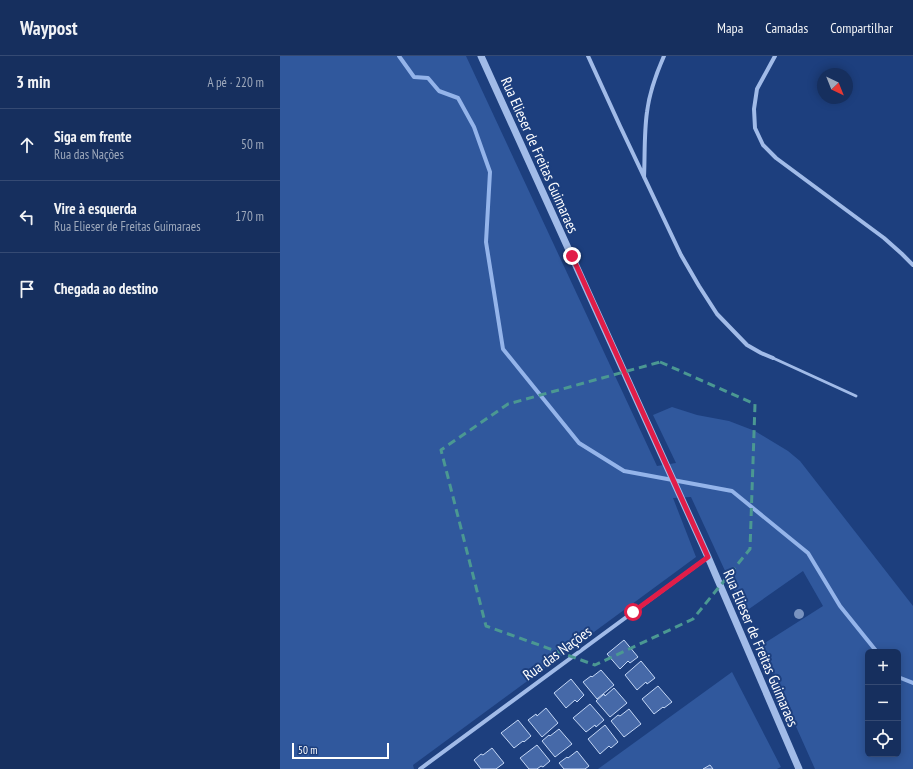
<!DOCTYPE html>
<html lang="pt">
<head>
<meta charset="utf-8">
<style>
  body { margin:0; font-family:"PT Sans Narrow",sans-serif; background:#233b67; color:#f1f3f6 }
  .controls { position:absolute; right:12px; bottom:12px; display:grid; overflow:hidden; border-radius:6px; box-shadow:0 2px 10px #0003 }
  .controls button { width:36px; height:36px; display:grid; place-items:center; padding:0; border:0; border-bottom:1px solid #354a73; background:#162f5e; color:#f1f3f6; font:20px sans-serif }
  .compass { position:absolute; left:537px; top:12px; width:36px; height:36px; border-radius:50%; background:#162f5e; box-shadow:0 2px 10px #0003; rotate:137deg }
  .scale { position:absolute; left:12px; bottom:10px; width:97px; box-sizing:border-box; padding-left:4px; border:2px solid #fff; border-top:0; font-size:11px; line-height:14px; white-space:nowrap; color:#fff; -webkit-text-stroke:3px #1d3f7e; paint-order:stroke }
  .stop { position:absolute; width:12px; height:12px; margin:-9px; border:3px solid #e11d48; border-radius:50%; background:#fff }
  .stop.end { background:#e11d48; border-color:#fff; box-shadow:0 1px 4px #0008 }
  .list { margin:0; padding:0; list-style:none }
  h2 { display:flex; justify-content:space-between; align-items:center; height:52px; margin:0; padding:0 16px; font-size:17px }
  h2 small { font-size:13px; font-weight:400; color:#9ea9bc }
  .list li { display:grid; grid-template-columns:26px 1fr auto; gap:12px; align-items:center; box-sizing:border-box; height:72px; padding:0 16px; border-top:1px solid #354a73 }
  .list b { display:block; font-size:15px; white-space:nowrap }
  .list p { margin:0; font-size:13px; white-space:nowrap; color:#9ea9bc }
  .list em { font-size:13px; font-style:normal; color:#9ea9bc }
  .icon { flex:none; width:22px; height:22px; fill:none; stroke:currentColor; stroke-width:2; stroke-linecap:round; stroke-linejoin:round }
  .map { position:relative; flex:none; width:633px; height:713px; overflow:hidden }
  header { display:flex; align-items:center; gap:24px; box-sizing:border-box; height:56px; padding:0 20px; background:#162f5e; border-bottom:1px solid #354a73 }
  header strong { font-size:19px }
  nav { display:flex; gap:22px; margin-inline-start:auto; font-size:14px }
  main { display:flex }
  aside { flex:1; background:#162f5e }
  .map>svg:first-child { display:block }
  .green { fill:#30589d; fill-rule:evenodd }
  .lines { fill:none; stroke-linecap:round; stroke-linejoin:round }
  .stream { stroke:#94b4ea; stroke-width:4 }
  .building { fill:#4669a8; stroke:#c4d7f6 }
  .service { stroke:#a1bbe8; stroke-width:3 }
  .minor { stroke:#a1bbe8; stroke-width:4 }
  .tertiary { stroke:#a1bbe8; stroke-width:7 }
  .tree { fill:#7993c0 }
  .route { stroke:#e11d48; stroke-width:5 }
  .marked { fill:none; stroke:#4b9892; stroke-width:3; stroke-dasharray:8 5; stroke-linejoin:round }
  .labels { text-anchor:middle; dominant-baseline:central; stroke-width:4; stroke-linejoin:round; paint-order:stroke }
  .street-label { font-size:15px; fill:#fff; stroke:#1d3f7e }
</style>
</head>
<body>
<header>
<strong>Waypost</strong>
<nav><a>Mapa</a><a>Camadas</a><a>Compartilhar</a></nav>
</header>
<main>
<aside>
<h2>3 min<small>A pé · 220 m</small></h2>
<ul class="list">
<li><svg class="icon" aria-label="ahead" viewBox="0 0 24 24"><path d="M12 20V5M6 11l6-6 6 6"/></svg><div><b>Siga em frente</b><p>Rua das Nações</p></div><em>50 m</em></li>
<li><svg class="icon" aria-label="left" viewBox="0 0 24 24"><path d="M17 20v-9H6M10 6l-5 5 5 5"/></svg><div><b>Vire à esquerda</b><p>Rua Elieser de Freitas Guimaraes</p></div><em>170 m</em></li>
<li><svg class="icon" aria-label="arrive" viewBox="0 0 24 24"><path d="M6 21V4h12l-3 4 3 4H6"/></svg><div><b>Chegada ao destino</b></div></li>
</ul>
</aside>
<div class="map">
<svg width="633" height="713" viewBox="0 0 633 713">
  <rect width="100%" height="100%" fill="#1d3f7e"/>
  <path class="green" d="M0,0H186L377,410L396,407L373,359L392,351L417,359L449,365L475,375L508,395L520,405L633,550V713H535L480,590L543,550L523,515L469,553L464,556L411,441L393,442L416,501L133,709L134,713H0ZM588,596H618V698H588Z
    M452,616L501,711L497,713H318Z"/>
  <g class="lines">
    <path class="stream" d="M119,0L134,21L148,22L159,35L178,42L194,71L210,116L206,186L223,293L299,387L344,415L452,435L528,497L560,550L597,596
      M618,621L633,627"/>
  </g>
  <path class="building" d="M344,584L358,601L350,607L348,605L340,613L327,598Z
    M361,605L375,622L367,628L366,626L357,634L345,619Z
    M321,614L334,629L317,643L303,626L311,620L312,621Z
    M291,623L304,639L297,646L295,644L286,652L274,637Z
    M378,630L392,646L384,652L383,651L374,658L362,643Z
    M334,632L347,647L330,661L316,645L324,638L325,640Z
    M310,648L324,664L316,671L315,669L306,676L293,662Z
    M266,652L278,667L262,681L248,664L256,658L257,660Z
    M349,653L361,668L344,681L331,665L338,659L340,660Z
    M238,664L251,680L244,686L243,685L234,692L221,677Z
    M325,669L338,686L331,692L329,690L320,698L308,683Z
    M279,673L292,688L275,701L262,685L269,679L270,680Z
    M257,689L270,705L263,711L261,710L257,713H249L240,702Z
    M212,692L224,707L216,713H201L194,704L201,698L203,699Z
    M297,695L309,710L305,713H284L279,707L287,701L288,702Z
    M430,709L433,713H423Z"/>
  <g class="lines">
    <path class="service" d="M493,302L576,340"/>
    <path class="minor" d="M308,0L340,70L401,199L419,230L437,258L467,289L481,297L493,302
      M495,0L477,33L474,53L475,72L483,89L496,102L604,182L622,198L633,209
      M364,121C365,99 364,77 367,56C369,39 377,16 384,0
      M140,713L428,501"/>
    <path class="tertiary" d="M201,0L428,501L519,713"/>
  </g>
  <circle class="tree" cx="519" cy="558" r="5"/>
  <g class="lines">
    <path class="route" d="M292,200L428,501L353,556"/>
  </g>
  <path class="marked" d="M380,306L475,348L470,493L413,563L315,609L206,570L161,394L228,348Z"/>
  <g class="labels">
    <g class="street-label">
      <text transform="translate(260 99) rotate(66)">Rua Elieser de Freitas Guimaraes</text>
      <text transform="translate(481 592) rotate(67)">Rua Elieser de Freitas Guimaraes</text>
      <text transform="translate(277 597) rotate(-36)">Rua das Nações</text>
    </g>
  </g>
</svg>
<div class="controls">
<button>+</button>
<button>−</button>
<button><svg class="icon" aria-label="locate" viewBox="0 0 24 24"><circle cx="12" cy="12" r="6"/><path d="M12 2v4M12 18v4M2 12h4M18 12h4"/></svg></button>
</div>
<svg class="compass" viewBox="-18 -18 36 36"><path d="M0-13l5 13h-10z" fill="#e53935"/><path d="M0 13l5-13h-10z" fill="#9ea9bc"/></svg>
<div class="scale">50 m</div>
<div class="stop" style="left:353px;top:556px"></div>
<div class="stop end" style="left:292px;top:200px"></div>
</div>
</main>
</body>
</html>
